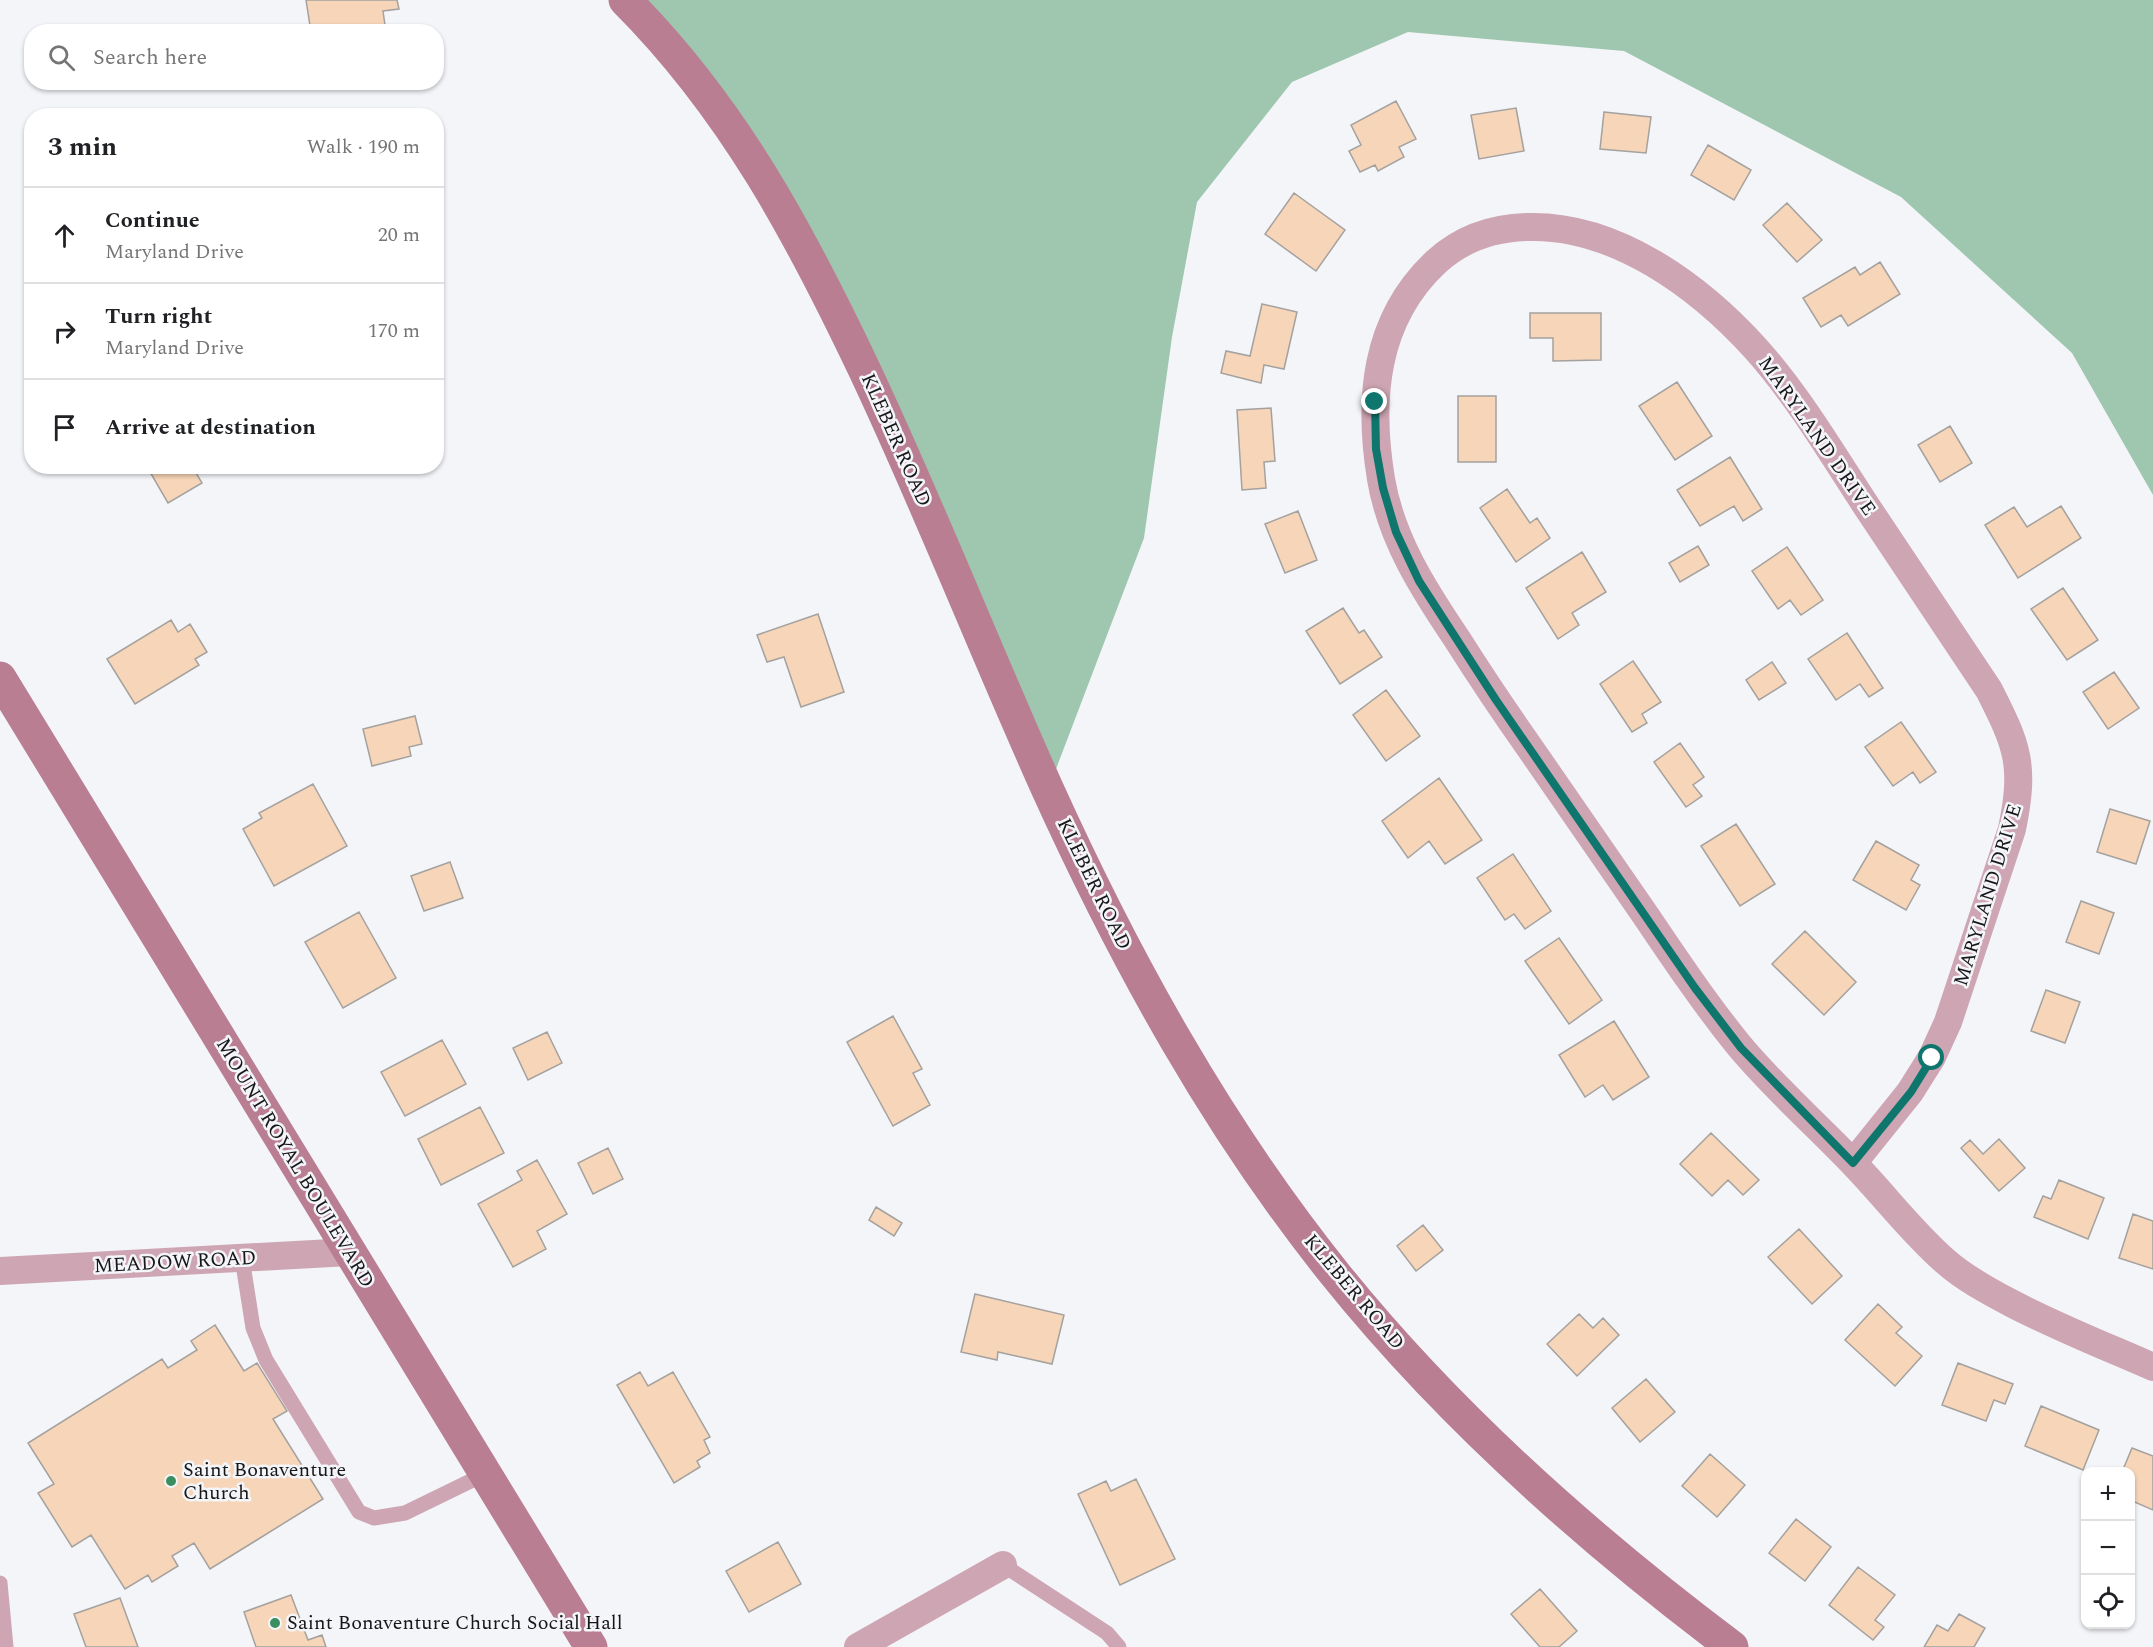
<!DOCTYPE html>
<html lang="en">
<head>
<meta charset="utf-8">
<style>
  body { margin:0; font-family:Spectral,serif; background:#f2f2f2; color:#202124 }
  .controls { position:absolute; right:18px; bottom:18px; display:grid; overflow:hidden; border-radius:12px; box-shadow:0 2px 4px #0004 }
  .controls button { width:54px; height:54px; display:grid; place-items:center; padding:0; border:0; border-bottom:2px solid #e0e0e0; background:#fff; color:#202124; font:30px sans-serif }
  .stop { position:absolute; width:18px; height:18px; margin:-14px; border:4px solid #0f766e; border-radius:50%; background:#fff }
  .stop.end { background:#0f766e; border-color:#fff; box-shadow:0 2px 6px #0008 }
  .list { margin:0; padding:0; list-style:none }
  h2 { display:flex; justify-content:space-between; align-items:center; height:78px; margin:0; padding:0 24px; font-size:26px }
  h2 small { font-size:20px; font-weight:400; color:#757577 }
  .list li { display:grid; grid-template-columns:39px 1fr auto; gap:18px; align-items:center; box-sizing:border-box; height:96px; padding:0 24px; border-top:2px solid #e0e0e0 }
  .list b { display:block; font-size:22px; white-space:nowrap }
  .list p { margin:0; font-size:20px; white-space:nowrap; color:#757577 }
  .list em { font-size:20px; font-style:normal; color:#757577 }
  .icon { flex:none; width:33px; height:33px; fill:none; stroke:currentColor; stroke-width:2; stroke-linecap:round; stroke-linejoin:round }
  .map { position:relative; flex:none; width:2153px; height:1647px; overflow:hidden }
  .search { position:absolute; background:#fff; box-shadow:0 2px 4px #0004; left:24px; top:24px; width:420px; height:66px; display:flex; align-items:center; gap:15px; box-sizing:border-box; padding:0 21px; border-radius:24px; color:#757577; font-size:22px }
  .panel { position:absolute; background:#fff; box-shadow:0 2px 4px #0004; left:24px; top:108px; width:420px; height:366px; border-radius:24px }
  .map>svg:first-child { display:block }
  .forest { fill:#9fc6af }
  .building { fill:#f6d5b8; stroke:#a4a19f; stroke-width:1.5 }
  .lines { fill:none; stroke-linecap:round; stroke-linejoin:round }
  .lane { stroke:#cea5b2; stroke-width:15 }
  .street { stroke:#cea5b2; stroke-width:28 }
  .secondary { stroke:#b97e92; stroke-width:33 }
  .route { stroke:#0f766e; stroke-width:8 }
  .poi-dot { fill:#3b8e5f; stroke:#f4f5f9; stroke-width:2 }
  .labels { text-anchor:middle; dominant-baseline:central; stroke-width:5; stroke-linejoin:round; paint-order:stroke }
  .street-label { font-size:20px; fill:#171718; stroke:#f4f5f9 }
  .poi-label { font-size:20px; fill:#171718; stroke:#f4f5f9; text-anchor:start }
</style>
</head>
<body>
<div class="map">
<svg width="2153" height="1647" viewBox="0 0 2153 1647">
  <rect width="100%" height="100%" fill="#f4f5f9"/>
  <path class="forest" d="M625,0H2153V495L2072,353L1901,197L1624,51L1408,32L1292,82L1197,202L1172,337L1144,538L1048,790L832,302Z"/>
  <path class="building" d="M306,0H397L399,9L383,11L386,32H311Z
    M1396,101L1416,139L1399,147L1404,157L1378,171L1375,165L1360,172L1349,151L1361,145L1351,125Z
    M1516,108L1524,151L1479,159L1471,115Z
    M1604,112L1651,117L1646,153L1600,149Z
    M1708,145L1751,170L1734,200L1691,175Z
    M1294,193L1345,230L1316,271L1265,234Z
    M1787,203L1822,240L1797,262L1763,225Z
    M1880,262L1900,294L1848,326L1841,315L1821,327L1803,298L1855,267L1860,275Z
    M1262,304L1297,312L1284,369L1264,365L1261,383L1221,373L1226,351L1250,356Z
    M1530,313H1601V360L1553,361V338H1530Z
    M1677,382L1712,436L1675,460L1639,406Z
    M1458,396H1496V462H1458Z
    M1271,408L1275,461L1264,462L1266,488L1242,490L1237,410Z
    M1950,426L1972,463L1940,482L1918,445Z
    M1730,457L1762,509L1743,521L1734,506L1700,526L1677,490Z
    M159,466H192L202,483L168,503L150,472Z
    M1507,489L1530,523L1537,518L1550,538L1516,562L1480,508Z
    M2061,506L2081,538L2018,578L1985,525L2014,507L2027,527Z
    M1298,511L1317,560L1285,573L1265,524Z
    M1698,546L1709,565L1680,582L1669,563Z
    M1787,547L1823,600L1801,615L1790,600L1778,609L1752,571Z
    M1582,552L1606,592L1572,613L1579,625L1558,639L1526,588Z
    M2063,588L2098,640L2067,660L2031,609Z
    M1343,608L1359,633L1364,630L1382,657L1340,684L1306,631Z
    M818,614L844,692L801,707L784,657L767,662L757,635Z
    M171,620L178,632L190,624L207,652L195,659L199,665L135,704L107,659Z
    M1847,633L1883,688L1869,697L1860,684L1836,700L1808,659Z
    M1633,661L1661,702L1642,714L1647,723L1632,732L1600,684Z
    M1772,662L1786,683L1759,700L1746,680Z
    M2114,672L2139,708L2108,729L2083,692Z
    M1386,690L1420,736L1386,761L1353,715Z
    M415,716L422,744L409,747L411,756L372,766L363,729Z
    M1901,722L1936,772L1920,783L1913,772L1893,786L1865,747Z
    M1680,743L1704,777L1693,785L1702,796L1686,807L1654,762Z
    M1439,778L1482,840L1445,864L1429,841L1408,858L1382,821Z
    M313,784L347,846L274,886L243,829L262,818L259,813Z
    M2110,809L2150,821L2136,864L2097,852Z
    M1736,824L1775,884L1740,906L1701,846Z
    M1876,841L1919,865L1911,880L1920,885L1906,910L1853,880Z
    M1513,854L1551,911L1525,929L1514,914L1505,920L1477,878Z
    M450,862L463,898L424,911L411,876Z
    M2081,901L2114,913L2099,954L2066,942Z
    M359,912L396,978L343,1008L305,942Z
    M1805,931L1856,982L1824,1015L1772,964Z
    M1559,938L1602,1000L1569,1024L1525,961Z
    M2046,990L2080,1002L2065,1043L2031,1031Z
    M893,1016L922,1069L913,1073L930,1105L893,1126L847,1042Z
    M1614,1021L1649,1077L1613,1100L1603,1085L1585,1097L1559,1055Z
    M547,1032L562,1063L528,1080L513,1048Z
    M442,1040L466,1084L405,1116L381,1072Z
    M480,1107L504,1153L441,1185L418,1139Z
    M1711,1133L1759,1180L1743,1195L1728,1180L1712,1196L1680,1164Z
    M1999,1139L2025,1168L1999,1191L1961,1148L1970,1140L1983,1154Z
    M608,1148L623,1179L593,1194L578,1163Z
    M537,1160L567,1214L537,1231L546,1249L513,1267L478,1204L522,1180L517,1171Z
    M2059,1180L2104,1198L2088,1239L2034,1217L2043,1196L2051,1199Z
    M876,1207L902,1223L894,1236L869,1220Z
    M2133,1214L2153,1221V1269L2119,1258Z
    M1423,1225L1443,1250L1416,1271L1397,1246Z
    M1799,1229L1842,1276L1812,1304L1768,1257Z
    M975,1294L1064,1315L1052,1364L998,1352L997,1360L961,1352Z
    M1878,1304L1902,1327L1896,1333L1922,1356L1895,1386L1845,1340Z
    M1579,1314L1593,1328L1603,1318L1619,1335L1577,1376L1547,1344Z
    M215,1325L244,1371L257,1363L287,1411L273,1419L323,1499L210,1569L194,1543L172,1556L178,1566L152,1582L148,1575L125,1589L91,1535L72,1547L38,1493L54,1484L28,1443L162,1359L168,1368L197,1350L191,1341Z
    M1958,1363L2013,1384L2005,1404L1994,1400L1986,1421L1942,1405Z
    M640,1372L648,1386L673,1372L710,1437L704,1440L710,1453L697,1461L700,1467L674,1483L617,1385Z
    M1646,1379L1675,1412L1640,1442L1612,1408Z
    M2041,1406L2099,1430L2083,1470L2025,1446Z
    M2132,1448L2153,1456V1510L2130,1500V1472H2122Z
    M1710,1454L1745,1485L1717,1517L1682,1486Z
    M1136,1479L1175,1559L1120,1585L1078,1494L1106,1481L1111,1491Z
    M1796,1519L1831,1547L1805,1581L1769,1553Z
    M778,1542L801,1584L749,1612L726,1571Z
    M1858,1567L1895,1595L1875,1620L1884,1627L1873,1640L1829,1605Z
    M1540,1589L1577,1631L1559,1647H1540L1511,1614Z
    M291,1595L308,1640L322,1635L326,1647H256L244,1612Z
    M120,1598L138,1647H86L74,1614Z
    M1959,1614L1985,1628L1974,1647H1924L1937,1625L1948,1631Z"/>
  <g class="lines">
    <path class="lane" d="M242,1258L253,1328L266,1360L359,1512L374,1518L405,1513L485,1474
      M1003,1565L1107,1633L1119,1647
      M0,1583L6,1647"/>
    <path class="street" d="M1853,1163L1910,1092L1932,1057L1948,1022L2012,829C2025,765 2018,747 1989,690C1948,628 1906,566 1865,504C1831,452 1798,396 1756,349C1699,286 1615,224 1527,227C1492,228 1462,238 1436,262C1374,320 1368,400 1381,479C1391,539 1424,590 1457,639C1481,677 1506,714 1532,751C1570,806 1608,861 1646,916C1675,959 1704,1002 1737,1043C1772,1086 1815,1123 1853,1163C1884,1195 1911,1231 1945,1261C1964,1278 1988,1291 2011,1303C2057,1327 2105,1346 2153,1367
      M0,1271L350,1252
      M858,1647L1003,1565"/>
    <path class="secondary" d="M625,0C733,108 800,234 865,371C930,509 985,650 1047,788C1125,960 1217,1127 1335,1274C1449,1416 1587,1538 1732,1647
      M0,678L591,1647"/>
  </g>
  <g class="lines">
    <path class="route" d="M1375,402L1376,449L1383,488L1396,532L1419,581L1496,700L1695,988L1741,1048L1853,1163L1911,1092L1932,1058"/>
  </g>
  <g class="poi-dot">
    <circle cx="171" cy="1481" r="6"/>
    <circle cx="275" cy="1623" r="6"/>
  </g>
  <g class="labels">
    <g class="street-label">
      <text transform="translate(1817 436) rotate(55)">MARYLAND DRIVE</text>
      <text transform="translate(896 440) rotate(66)">KLEBER ROAD</text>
      <text transform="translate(1094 884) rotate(64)">KLEBER ROAD</text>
      <text transform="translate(1988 895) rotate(-73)">MARYLAND DRIVE</text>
      <text transform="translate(295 1163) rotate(59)">MOUNT ROYAL BOULEVARD</text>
      <text transform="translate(175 1262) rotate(-3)">MEADOW ROAD</text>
      <text transform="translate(1354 1292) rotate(50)">KLEBER ROAD</text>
    </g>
    <g class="poi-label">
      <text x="183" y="1470">Saint Bonaventure<tspan x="183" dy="23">Church</tspan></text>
      <text x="287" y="1623">Saint Bonaventure Church Social Hall</text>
    </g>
  </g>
</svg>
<div class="controls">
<button>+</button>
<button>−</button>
<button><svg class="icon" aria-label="locate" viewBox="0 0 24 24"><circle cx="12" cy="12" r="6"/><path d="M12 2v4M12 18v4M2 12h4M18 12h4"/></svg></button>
</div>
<div class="stop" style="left:1932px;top:1058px"></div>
<div class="stop end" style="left:1375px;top:402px"></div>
<div class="search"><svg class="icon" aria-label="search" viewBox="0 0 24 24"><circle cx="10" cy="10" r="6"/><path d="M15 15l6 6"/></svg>Search here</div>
<section class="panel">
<h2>3 min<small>Walk · 190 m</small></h2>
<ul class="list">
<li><svg class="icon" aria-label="ahead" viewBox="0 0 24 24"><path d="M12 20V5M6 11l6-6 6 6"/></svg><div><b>Continue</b><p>Maryland Drive</p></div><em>20 m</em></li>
<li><svg class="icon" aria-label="right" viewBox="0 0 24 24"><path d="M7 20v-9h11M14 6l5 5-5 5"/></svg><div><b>Turn right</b><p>Maryland Drive</p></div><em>170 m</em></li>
<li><svg class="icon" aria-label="arrive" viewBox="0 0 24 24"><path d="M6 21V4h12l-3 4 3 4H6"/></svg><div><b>Arrive at destination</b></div></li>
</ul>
</section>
</div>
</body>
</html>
